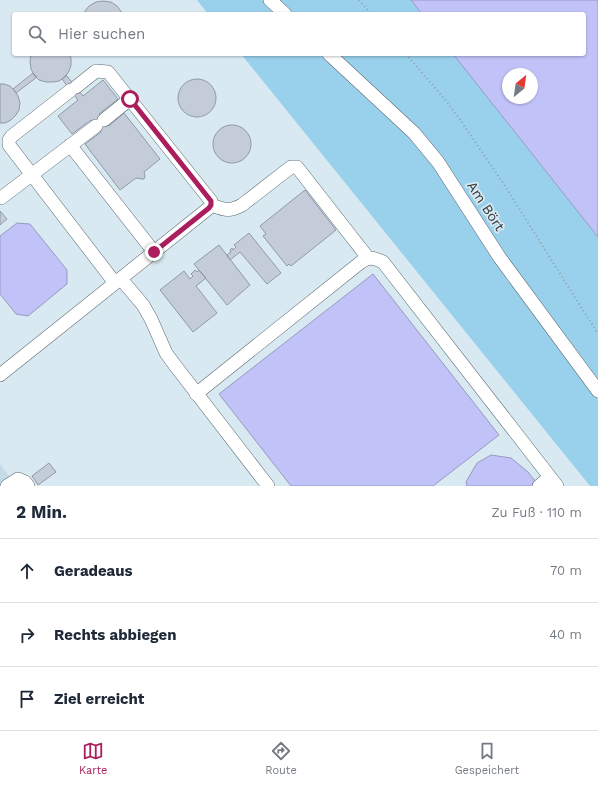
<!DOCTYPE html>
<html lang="de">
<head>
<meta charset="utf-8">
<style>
  body { margin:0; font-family:"Work Sans",sans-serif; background:#f6f6f7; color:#1f2937 }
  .compass { position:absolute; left:502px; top:68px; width:36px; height:36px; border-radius:50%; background:#fff; box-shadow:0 1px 3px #0004; rotate:29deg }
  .stop { position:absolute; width:12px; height:12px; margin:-9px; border:3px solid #ab1e5d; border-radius:50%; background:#fff }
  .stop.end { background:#ab1e5d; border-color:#fff; box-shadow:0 1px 4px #0008 }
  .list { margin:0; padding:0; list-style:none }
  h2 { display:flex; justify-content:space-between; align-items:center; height:52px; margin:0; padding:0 16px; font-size:17px }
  h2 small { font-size:13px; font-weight:400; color:#747a83 }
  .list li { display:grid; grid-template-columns:26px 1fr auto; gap:12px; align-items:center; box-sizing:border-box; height:64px; padding:0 16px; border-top:1px solid #e0e1e3 }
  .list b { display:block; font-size:15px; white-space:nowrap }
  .list em { font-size:13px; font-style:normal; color:#747a83 }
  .icon { flex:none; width:22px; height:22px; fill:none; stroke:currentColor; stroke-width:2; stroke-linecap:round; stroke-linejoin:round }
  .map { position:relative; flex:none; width:598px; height:486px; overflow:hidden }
  .search { position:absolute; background:#fff; box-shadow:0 1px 3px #0004; left:12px; right:12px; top:12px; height:44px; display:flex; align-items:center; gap:10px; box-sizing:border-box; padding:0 14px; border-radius:4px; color:#747a83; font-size:15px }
  .sheet { height:244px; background:#fff }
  nav { display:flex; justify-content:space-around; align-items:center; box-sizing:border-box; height:56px; border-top:1px solid #e0e1e3; background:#fff; font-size:11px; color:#747a83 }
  nav a { display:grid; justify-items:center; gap:2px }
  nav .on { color:#ab1e5d }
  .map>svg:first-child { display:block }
  .built { fill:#c5dce8 }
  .green { fill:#99d1ed }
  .water { fill:#c0c2f8; stroke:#979ac0; fill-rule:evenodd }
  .building { fill:#c3ccd8; stroke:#9099a4 }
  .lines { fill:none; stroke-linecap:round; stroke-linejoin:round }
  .minor-casing { stroke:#5b6970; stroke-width:14 }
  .path { stroke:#919da3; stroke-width:2; stroke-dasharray:1 3; stroke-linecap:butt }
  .minor { stroke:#fff; stroke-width:13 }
  .route { stroke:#ab1e5d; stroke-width:5 }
  .labels { text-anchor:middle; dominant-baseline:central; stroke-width:3.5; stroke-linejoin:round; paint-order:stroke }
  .street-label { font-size:14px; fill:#363c3f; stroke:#d9e9f1 }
</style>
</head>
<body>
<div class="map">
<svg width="598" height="486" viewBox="0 0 598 486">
  <rect width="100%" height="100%" fill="#d9e9f1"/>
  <path class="built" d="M0,464L17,486H0Z"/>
  <path class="green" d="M197,0H267L282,14H208Z
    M279,0H411L422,14H294Z
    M241,54H324L411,136L434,165L497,260L598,399V486H590Z
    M337,54H453L598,237V383L505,255L441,160Z"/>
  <path class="water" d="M411,0H598V237L453,54H584V14H422ZM508,74H532V98H508Z
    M17,223L30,224L67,270V284L28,316L16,314L0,294V236Z
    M373,274L499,435L433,486H291L219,394Z
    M491,455L511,458L528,472L539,486H467L466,482L477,463Z"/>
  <path class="building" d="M103,1L111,2L117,6L123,14H83L85,11L89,6L96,2Z
    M31,54H69L71,58V65L69,71L65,77L59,81L53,82H46L39,80L34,75L31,69L30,62Z
    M33,73L37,77L16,93L13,89Z
    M66,75L83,96L103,80L118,99L99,114L109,126L124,113L160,159L144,172L145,176L144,179H142L136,178L120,190L85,144L101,132L91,120L72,134L58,116L78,100L62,79Z
    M178 98a19 19 0 1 1 38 0a19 19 0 1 1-38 0Z
    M0,84H4L10,86L15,91L18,96L20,103L19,110L16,115L11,120L5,123H0Z
    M213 144a19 19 0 1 1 38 0a19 19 0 1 1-38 0Z
    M305,190L336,230L291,266L289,264L287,266L263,236L266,234L260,226Z
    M0,211L7,219L0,225Z
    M249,233L281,273L267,284L240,252L230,260L227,255L231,252L230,250L232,248L233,250L236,247L234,245Z
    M219,245L250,285L227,305L194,264Z
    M195,270L197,272L199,270L206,278L196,286L217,313L193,332L160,290L184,271L190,279L193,276L191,274Z
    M49,463L56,472L38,485L32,476Z"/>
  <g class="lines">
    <defs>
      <path id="minor" d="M270,0L285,14
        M329,54L414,133L438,162L500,258L598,391
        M71,90L12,136L9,140V145L115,283
        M104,120L130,99
        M70,145L154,252
        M1,198L96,126
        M211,205C225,210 229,212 242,205L291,167H297L365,254L367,258
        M121,279L143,305L151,319L166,353L174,364L268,486
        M0,375L209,208L211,205V201L108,72L96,71L76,87
        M196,394L361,262C370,256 374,258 383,262L557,486
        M7,486L18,479L25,482L28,486
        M539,486L550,477"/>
    </defs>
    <use href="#minor" class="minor-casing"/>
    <path class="path" d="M359,0L371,14
      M406,54L447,102L461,121L503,183L598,334"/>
    <use href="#minor" class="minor"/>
  </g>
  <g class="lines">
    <path class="route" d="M130,99L211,201V205L209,208L154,252"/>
  </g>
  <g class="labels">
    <g class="street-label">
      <text transform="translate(486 206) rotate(57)">Am Bört</text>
    </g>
  </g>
</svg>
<svg class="compass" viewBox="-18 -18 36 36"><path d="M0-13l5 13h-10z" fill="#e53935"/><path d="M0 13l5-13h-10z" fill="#747a83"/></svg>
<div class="stop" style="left:130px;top:99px"></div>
<div class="stop end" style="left:154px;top:252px"></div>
<div class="search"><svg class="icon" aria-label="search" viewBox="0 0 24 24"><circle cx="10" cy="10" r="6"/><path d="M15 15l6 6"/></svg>Hier suchen</div>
</div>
<section class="sheet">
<h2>2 Min.<small>Zu Fuß · 110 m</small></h2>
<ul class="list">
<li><svg class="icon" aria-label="ahead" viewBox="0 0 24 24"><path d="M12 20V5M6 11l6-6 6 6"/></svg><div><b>Geradeaus</b></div><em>70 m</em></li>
<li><svg class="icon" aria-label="right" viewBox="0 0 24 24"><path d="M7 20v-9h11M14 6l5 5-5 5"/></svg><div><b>Rechts abbiegen</b></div><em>40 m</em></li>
<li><svg class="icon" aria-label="arrive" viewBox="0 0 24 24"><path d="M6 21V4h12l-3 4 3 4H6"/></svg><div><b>Ziel erreicht</b></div></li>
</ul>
</section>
<nav>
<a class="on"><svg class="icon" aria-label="map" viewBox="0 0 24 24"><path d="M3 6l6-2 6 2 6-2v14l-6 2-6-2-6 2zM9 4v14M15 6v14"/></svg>Karte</a>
<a><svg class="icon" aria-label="directions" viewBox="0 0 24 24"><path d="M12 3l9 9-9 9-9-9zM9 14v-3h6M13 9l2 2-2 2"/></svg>Route</a>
<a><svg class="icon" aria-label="saved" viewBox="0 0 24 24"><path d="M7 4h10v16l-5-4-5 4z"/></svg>Gespeichert</a>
</nav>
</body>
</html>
